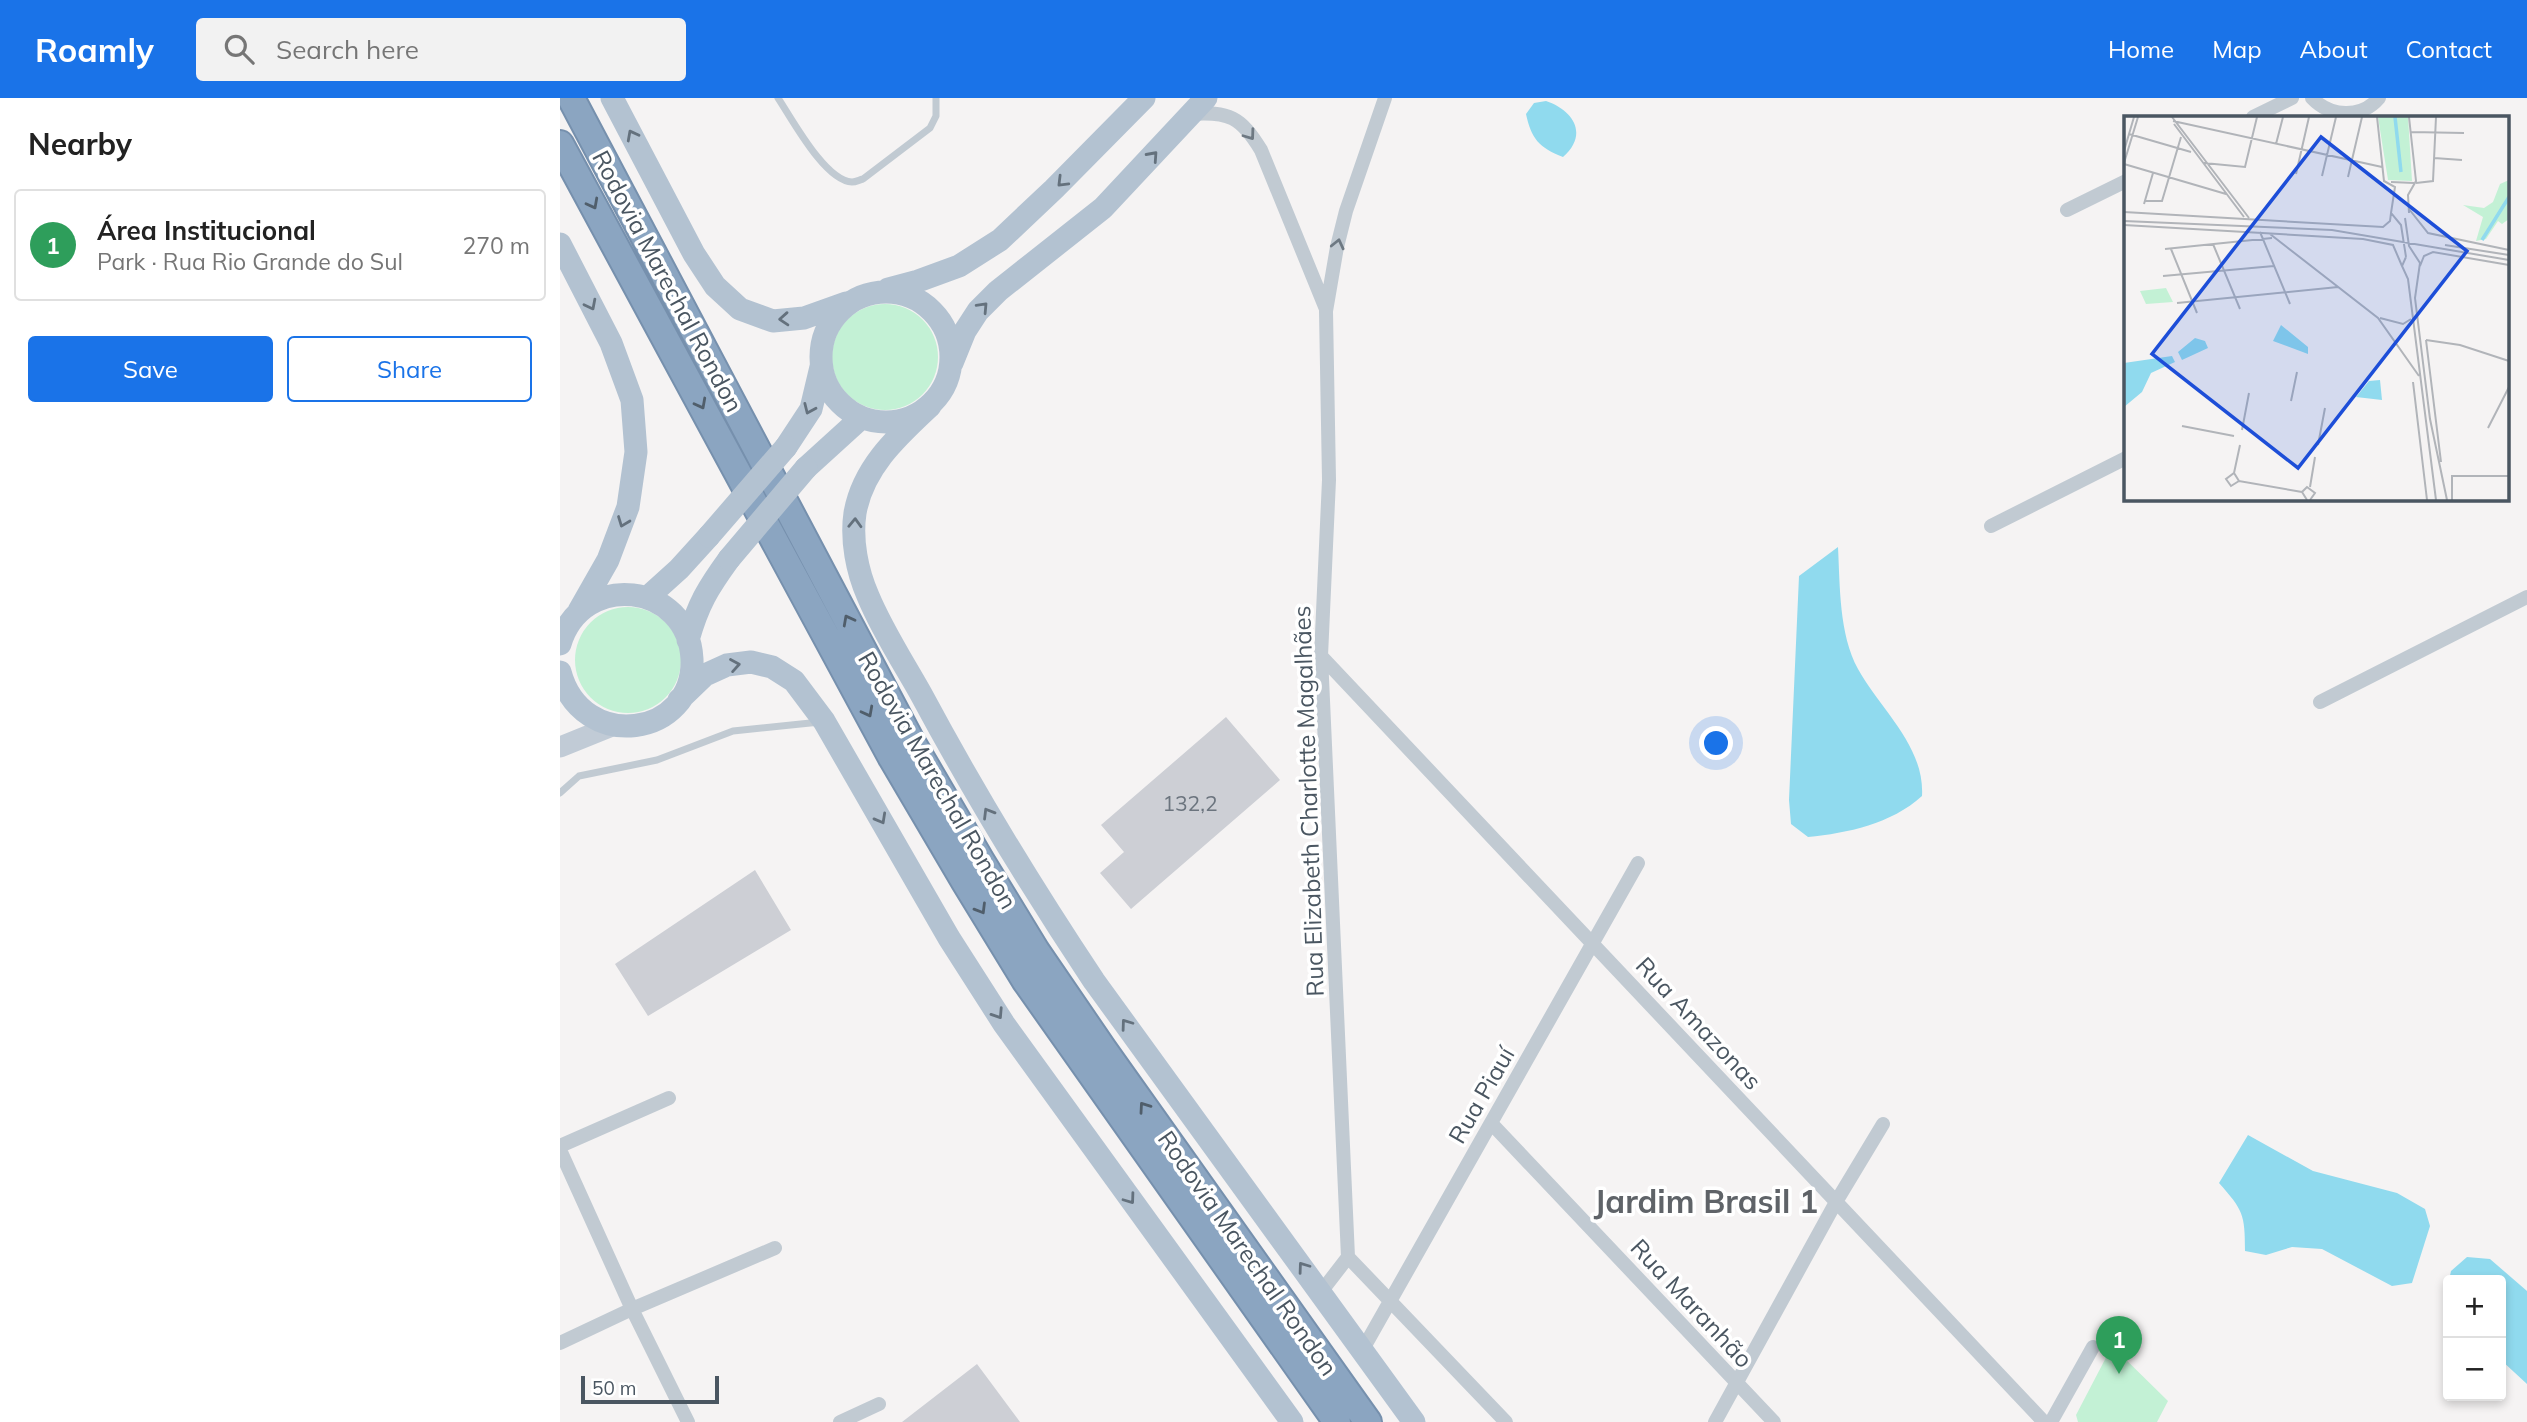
<!DOCTYPE html>
<html lang="en">
<head>
<meta charset="utf-8">
<style>
  body { margin:0; font-family:Mulish,sans-serif; background:#f2f2f2; color:#222 }
  .controls { position:absolute; right:21px; bottom:21px; display:grid; overflow:hidden; border-radius:7px; box-shadow:0 4px 10px #0003 }
  .controls button { width:63px; height:63px; display:grid; place-items:center; padding:0; border:0; border-bottom:2px solid #e0e0e0; background:#fff; color:#222; font:35px sans-serif }
  .scale { position:absolute; left:21px; bottom:18px; width:138px; box-sizing:border-box; padding-left:7px; border:4px solid #4a5661; border-top:0; font-size:19px; line-height:24px; white-space:nowrap; color:#4a5661; -webkit-text-stroke:5px #fff; paint-order:stroke }
  .you { position:absolute; left:1157px; top:646px; width:24px; height:24px; margin:-18px; border:5px solid #fff; border-radius:50%; background:#1a73e8; box-shadow:0 0 0 10px #1a73e833 }
  .badge { display:grid; place-items:center; width:46px; height:46px; border-radius:50%; background:#1a73e8; color:#fff; font-size:23px; font-weight:700 }
  .pin { position:absolute; translate:-50% -58px; filter:drop-shadow(0 2px 4px #0008) }
  .pin::after { content:''; position:absolute; top:37px; width:24px; height:21px; background:inherit; clip-path:polygon(0 0,100% 0,50% 100%) }
  .list { margin:0; padding:0; list-style:none }
  h2 { display:flex; justify-content:space-between; align-items:center; height:91px; margin:0; padding:0 28px; font-size:30px }
  h2 small { font-size:23px; font-weight:400; color:#767676 }
  .list li { display:grid; grid-template-columns:46px 1fr auto; gap:21px; align-items:center; box-sizing:border-box; height:112px; margin:0 14px 14px; padding:0 14px; border:2px solid #e0e0e0; border-radius:7px }
  .list b { display:block; font-size:26px; white-space:nowrap }
  .list p { margin:0; font-size:23px; white-space:nowrap; color:#767676 }
  .list em { font-size:23px; font-style:normal; color:#767676 }
  .actions { display:flex; gap:14px; padding:21px 28px }
  .actions a { flex:1; padding:16px 0; border:2px solid #1a73e8; border-radius:7px; text-align:center; font-size:24px; color:#1a73e8 }
  .actions .main { background:#1a73e8; color:#fff }
  .icon { flex:none; width:38px; height:38px; fill:none; stroke:currentColor; stroke-width:2; stroke-linecap:round; stroke-linejoin:round }
  .map { position:relative; flex:none; width:1967px; height:1324px; overflow:hidden }
  header { display:flex; align-items:center; gap:42px; box-sizing:border-box; height:98px; padding:0 35px; background:#1a73e8; color:#fff }
  header strong { font-size:33px }
  nav { display:flex; gap:38px; margin-inline-start:auto; font-size:24px }
  .search { width:490px; height:63px; background:#f2f2f2; display:flex; align-items:center; gap:18px; box-sizing:border-box; padding:0 24px; border-radius:7px; color:#767676; font-size:26px }
  main { display:flex }
  aside { flex:1; background:#fff }
  .map>svg:first-child { display:block }
  .green { fill:#c3f1d5 }
  .water { fill:#90daee }
  .building { fill:#cdcfd5 }
  .lines { fill:none; stroke-linecap:round; stroke-linejoin:round }
  .highway-casing { stroke:#7690ad; stroke-width:30 }
  .lane { stroke:#c1cad2; stroke-width:7 }
  .street { stroke:#c1cad2; stroke-width:14 }
  .secondary { stroke:#c1cbd6; stroke-width:21 }
  .primary { stroke:#b3c2d1; stroke-width:23 }
  .highway { stroke:#8ba5c1; stroke-width:26 }
  .primary-bridge { stroke:#b3c2d1; stroke-width:23 }
  .oneway { stroke:#64717d }
  .oneway2 { stroke:#6e7983 }
  .oneway3 { stroke:#505e6b }
  .labels { text-anchor:middle; dominant-baseline:central; stroke-width:7; stroke-linejoin:round; paint-order:stroke }
  .number-label { font-size:21px; fill:#6b747e }
  .street-label { font-size:24px; fill:#4a5661; stroke:#fff }
  .district-label { font-size:32px; font-weight:bold; fill:#5f6368; stroke:#fff }
  .inset-river { fill:none; stroke:#90daee; stroke-width:3.5 }
  .inset-road { fill:none; stroke:#b1b4b9; stroke-width:2 }
  .view { fill:#1d4ed8; fill-opacity:0.15; stroke:#1d4ed8; stroke-width:3.5 }
  .inset-edge { fill:none; stroke:#4a5661; stroke-width:3.5 }
</style>
</head>
<body>
<header>
<strong>Roamly</strong>
<div class="search"><svg class="icon" aria-label="search" viewBox="0 0 24 24"><circle cx="10" cy="10" r="6"/><path d="M15 15l6 6"/></svg>Search here</div>
<nav><a>Home</a><a>Map</a><a>About</a><a>Contact</a></nav>
</header>
<main>
<aside>
<h2>Nearby<small></small></h2>
<ul class="list">
<li><span class="badge" style="background:#2e9e5b">1</span><div><b>Área Institucional</b><p>Park · Rua Rio Grande do Sul</p></div><em>270 m</em></li>
</ul>
<div class="actions"><a class="main">Save</a><a>Share</a></div>
</aside>
<div class="map">
<svg width="1967" height="1324" viewBox="0 0 1967 1324">
  <rect width="100%" height="100%" fill="#f5f3f3"/>
  <path class="green" d="M272 259a53 53 0 1 1 106 0a53 53 0 1 1-106 0Z
    M15 562a53 53 0 1 1 106 0a53 53 0 1 1-106 0Z
    M1552,1248L1608,1303L1597,1324H1518L1516,1317Z"/>
  <path class="water" d="M986,3C1015,13 1028,37 1003,59C979,50 971,40 966,16L974,5Z
    M1278,449C1280,488 1279,536 1298,571C1320,611 1365,648 1362,698C1331,726 1288,735 1248,739L1231,726L1229,702L1239,478Z
    M1688,1037L1753,1073L1837,1095L1865,1111L1870,1128L1852,1185L1832,1188L1762,1151L1732,1149L1706,1157L1685,1153C1685,1116 1683,1112 1659,1085Z
    M1907,1159L1930,1161L1967,1193V1286L1941,1262V1182H1889L1891,1173Z"/>
  <path class="building" d="M666,619L720,682L571,811L540,775L564,754L541,727Z
    M195,772L231,832L88,918L55,866Z
    M417,1266L460,1324H342Z"/>
  <g class="lines">
    <defs>
      <path id="highway" d="M11,0L351,643L421,763L476,853L543,951L808,1324
        M0,46L332,660L405,784L465,882L777,1324"/>
    </defs>
    <use href="#highway" class="highway-casing"/>
    <path class="lane" d="M218,0C232,21 265,83 292,84C296,84 299,82 303,81L370,30L376,18V0
      M0,695L19,678L97,662L173,633L260,624"/>
    <path class="street" d="M1752,0C1770,19 1801,21 1819,0
      M630,16C669,13 681,19 701,52L766,211
      M1693,19L1732,0
      M1507,112L1566,83
      M1431,428L1566,360
      M761,558L1484,1324
      M1760,604L1967,499
      M931,1025L1214,1324
      M0,1048L109,1000
      M0,1052L72,1211L128,1324
      M788,1159L946,1324
      M761,1194L788,1159L761,558L769,382L766,213L777,149L786,113L825,0
      M0,1245L72,1211L215,1150
      M803,1251L1078,765
      M280,1324L319,1306
      M1155,1324L1276,1104L1323,1026
      M1491,1324L1533,1249"/>
    <path class="secondary" d="M0,649L52,628"/>
    <path class="primary" d="M52,0L134,156L155,188L180,211L213,223L244,220L286,205
      M0,146L51,245L72,302L76,354L68,409L48,462L19,513
      M328,191L358,183L399,168L440,142L494,91L584,0
      M261 259a65 65 0 1 1 130 0a65 65 0 1 1-130 0Z
      M392,265L405,233L418,213L438,193L543,110L646,0
      M370,308C338,338 303,369 295,415C291,442 297,473 308,498C322,532 343,564 361,596C414,695 472,790 534,883L854,1324
      M226,349L251,311L261,269
      M246,370L301,320
      M88,499L119,471L149,438
      M128,542C138,506 148,490 169,461
      M0,546C22,472 128,484 132,561C135,639 22,656 0,574
      M119,602L145,577L167,567L191,564L212,569L234,583L264,623L389,840L444,926L732,1324"/>
    <use href="#highway" class="highway"/>
    <path class="primary-bridge" d="M149,438L226,349
      M169,461L246,370"/>
  </g>
  <defs><path id="oneway-chevron" d="M-2-3.5L2.5 0L-2 3.5" fill="none" stroke-width="1.6" stroke-linecap="round" stroke-linejoin="round" transform="scale(1.75)"/></defs>
  <g class="oneway">
    <use href="#oneway-chevron" transform="translate(72 37) rotate(-118)"/>
    <use href="#oneway-chevron" transform="translate(593 58) rotate(-48)"/>
    <use href="#oneway-chevron" transform="translate(502 84) rotate(135)"/>
    <use href="#oneway-chevron" transform="translate(31 207) rotate(63)"/>
    <use href="#oneway-chevron" transform="translate(423 209) rotate(-47)"/>
    <use href="#oneway-chevron" transform="translate(224 221) rotate(176)"/>
    <use href="#oneway-chevron" transform="translate(249 311) rotate(114)"/>
    <use href="#oneway-chevron" transform="translate(63 424) rotate(111)"/>
    <use href="#oneway-chevron" transform="translate(295 425) rotate(-88)"/>
    <use href="#oneway-chevron" transform="translate(175 567) rotate(-10)"/>
    <use href="#oneway-chevron" transform="translate(428 715) rotate(-121)"/>
    <use href="#oneway-chevron" transform="translate(321 721) rotate(61)"/>
    <use href="#oneway-chevron" transform="translate(438 916) rotate(57)"/>
    <use href="#oneway-chevron" transform="translate(566 926) rotate(-126)"/>
    <use href="#oneway-chevron" transform="translate(570 1101) rotate(54)"/>
    <use href="#oneway-chevron" transform="translate(743 1169) rotate(-126)"/>
  </g>
  <g class="oneway2">
    <use href="#oneway-chevron" transform="translate(690 37) rotate(54)"/>
    <use href="#oneway-chevron" transform="translate(778 146) rotate(-77)"/>
  </g>
  <g class="oneway3">
    <use href="#oneway-chevron" transform="translate(33 106) rotate(62)"/>
    <use href="#oneway-chevron" transform="translate(141 306) rotate(62)"/>
    <use href="#oneway-chevron" transform="translate(288 522) rotate(-118)"/>
    <use href="#oneway-chevron" transform="translate(308 614) rotate(62)"/>
    <use href="#oneway-chevron" transform="translate(421 811) rotate(59)"/>
    <use href="#oneway-chevron" transform="translate(584 1009) rotate(-125)"/>
  </g>
  <g class="labels">
    <g class="number-label">
      <text x="630" y="705">132,2</text>
    </g>
    <g class="street-label">
      <text transform="translate(108 183) rotate(62)">Rodovia Marechal Rondon</text>
      <text transform="translate(378 682) rotate(60)">Rodovia Marechal Rondon</text>
      <text transform="translate(748 703) rotate(-92)">Rua Elizabeth Charlotte Magalhães</text>
      <text transform="translate(1139 925) rotate(47)">Rua Amazonas</text>
      <text transform="translate(921 997) rotate(-60)">Rua Piauí</text>
      <text transform="translate(688 1155) rotate(55)">Rodovia Marechal Rondon</text>
      <text transform="translate(1132 1205) rotate(47)">Rua Maranhão</text>
    </g>
    <g class="district-label">
      <text x="1146" y="1103">Jardim Brasil 1</text>
    </g>
  </g>
  <g transform="translate(1564 18)">
    <rect width="385" height="385" fill="#f5f3f3"/>
    <path d="M254,1H284L288,65L264,64ZM385,64V103L378,108L374,105L362,123L352,125L359,101L339,89L360,92L369,86L376,68ZM42,172L49,186L22,188L16,175Z" fill="#c3f1d5"/>
    <path d="M157,209L184,231V238L149,225ZM71,222L81,225L84,232L58,244L54,236ZM48,240L51,246L27,257L18,276L0,291V247ZM256,264L258,284L232,281L245,265Z" fill="#90daee"/>
    <path class="inset-river" d="M271,1L277,56M358,124L385,81"/>
    <path class="inset-road" d="M48,1L125,102M253,1L260,65L271,71L267,97L277,109L282,141M49,5L258,51M50,8L120,101M287,16L340,17M5,18L67,36M152,28L159,1M0,35L10,1M310,42L338,44M0,47L14,1M80,47L121,51L133,1M0,48L102,78M172,58L185,1M198,60L212,1M224,61L238,1M267,66L290,67M292,67L309,65L312,1M21,85H38L57,21M20,88L29,57M285,93L304,117L385,134M0,96L259,111L266,105L267,97M285,97L284,79L292,65L285,1M281,102L285,130L296,147L291,182L306,303L323,384M0,105L208,114L385,144M0,109L239,123L269,129L278,150M136,116L166,188M146,118L254,202L295,260M89,128L116,193M321,129L385,139M41,133L148,122M47,133L73,197M282,141L278,150L284,163L312,384M296,150L300,140L309,136L385,149M39,160L150,150M53,187L214,171M256,202L279,208L287,203M302,224L317,346M302,224L336,229L385,245M289,266L303,384M167,285L173,256M58,310L110,320M364,312L385,271M118,314L125,277M194,329L201,292M110,357L116,329M115,365L110,357L102,363L107,370L115,365L178,376M186,371L191,341M183,384L178,376L183,371L191,377L186,384M328,384V360H385"/>
    <path class="view" d="M197,21L343,135L174,352L28,238Z"/>
    <rect width="385" height="385" class="inset-edge"/>
  </g>
</svg>
<div class="controls">
<button>+</button>
<button>−</button>
</div>
<div class="scale">50 m</div>
<div class="you"></div>
<div class="pin badge" style="left:1559px;top:1276px;background:#2e9e5b">1</div>
</div>
</main>
</body>
</html>
